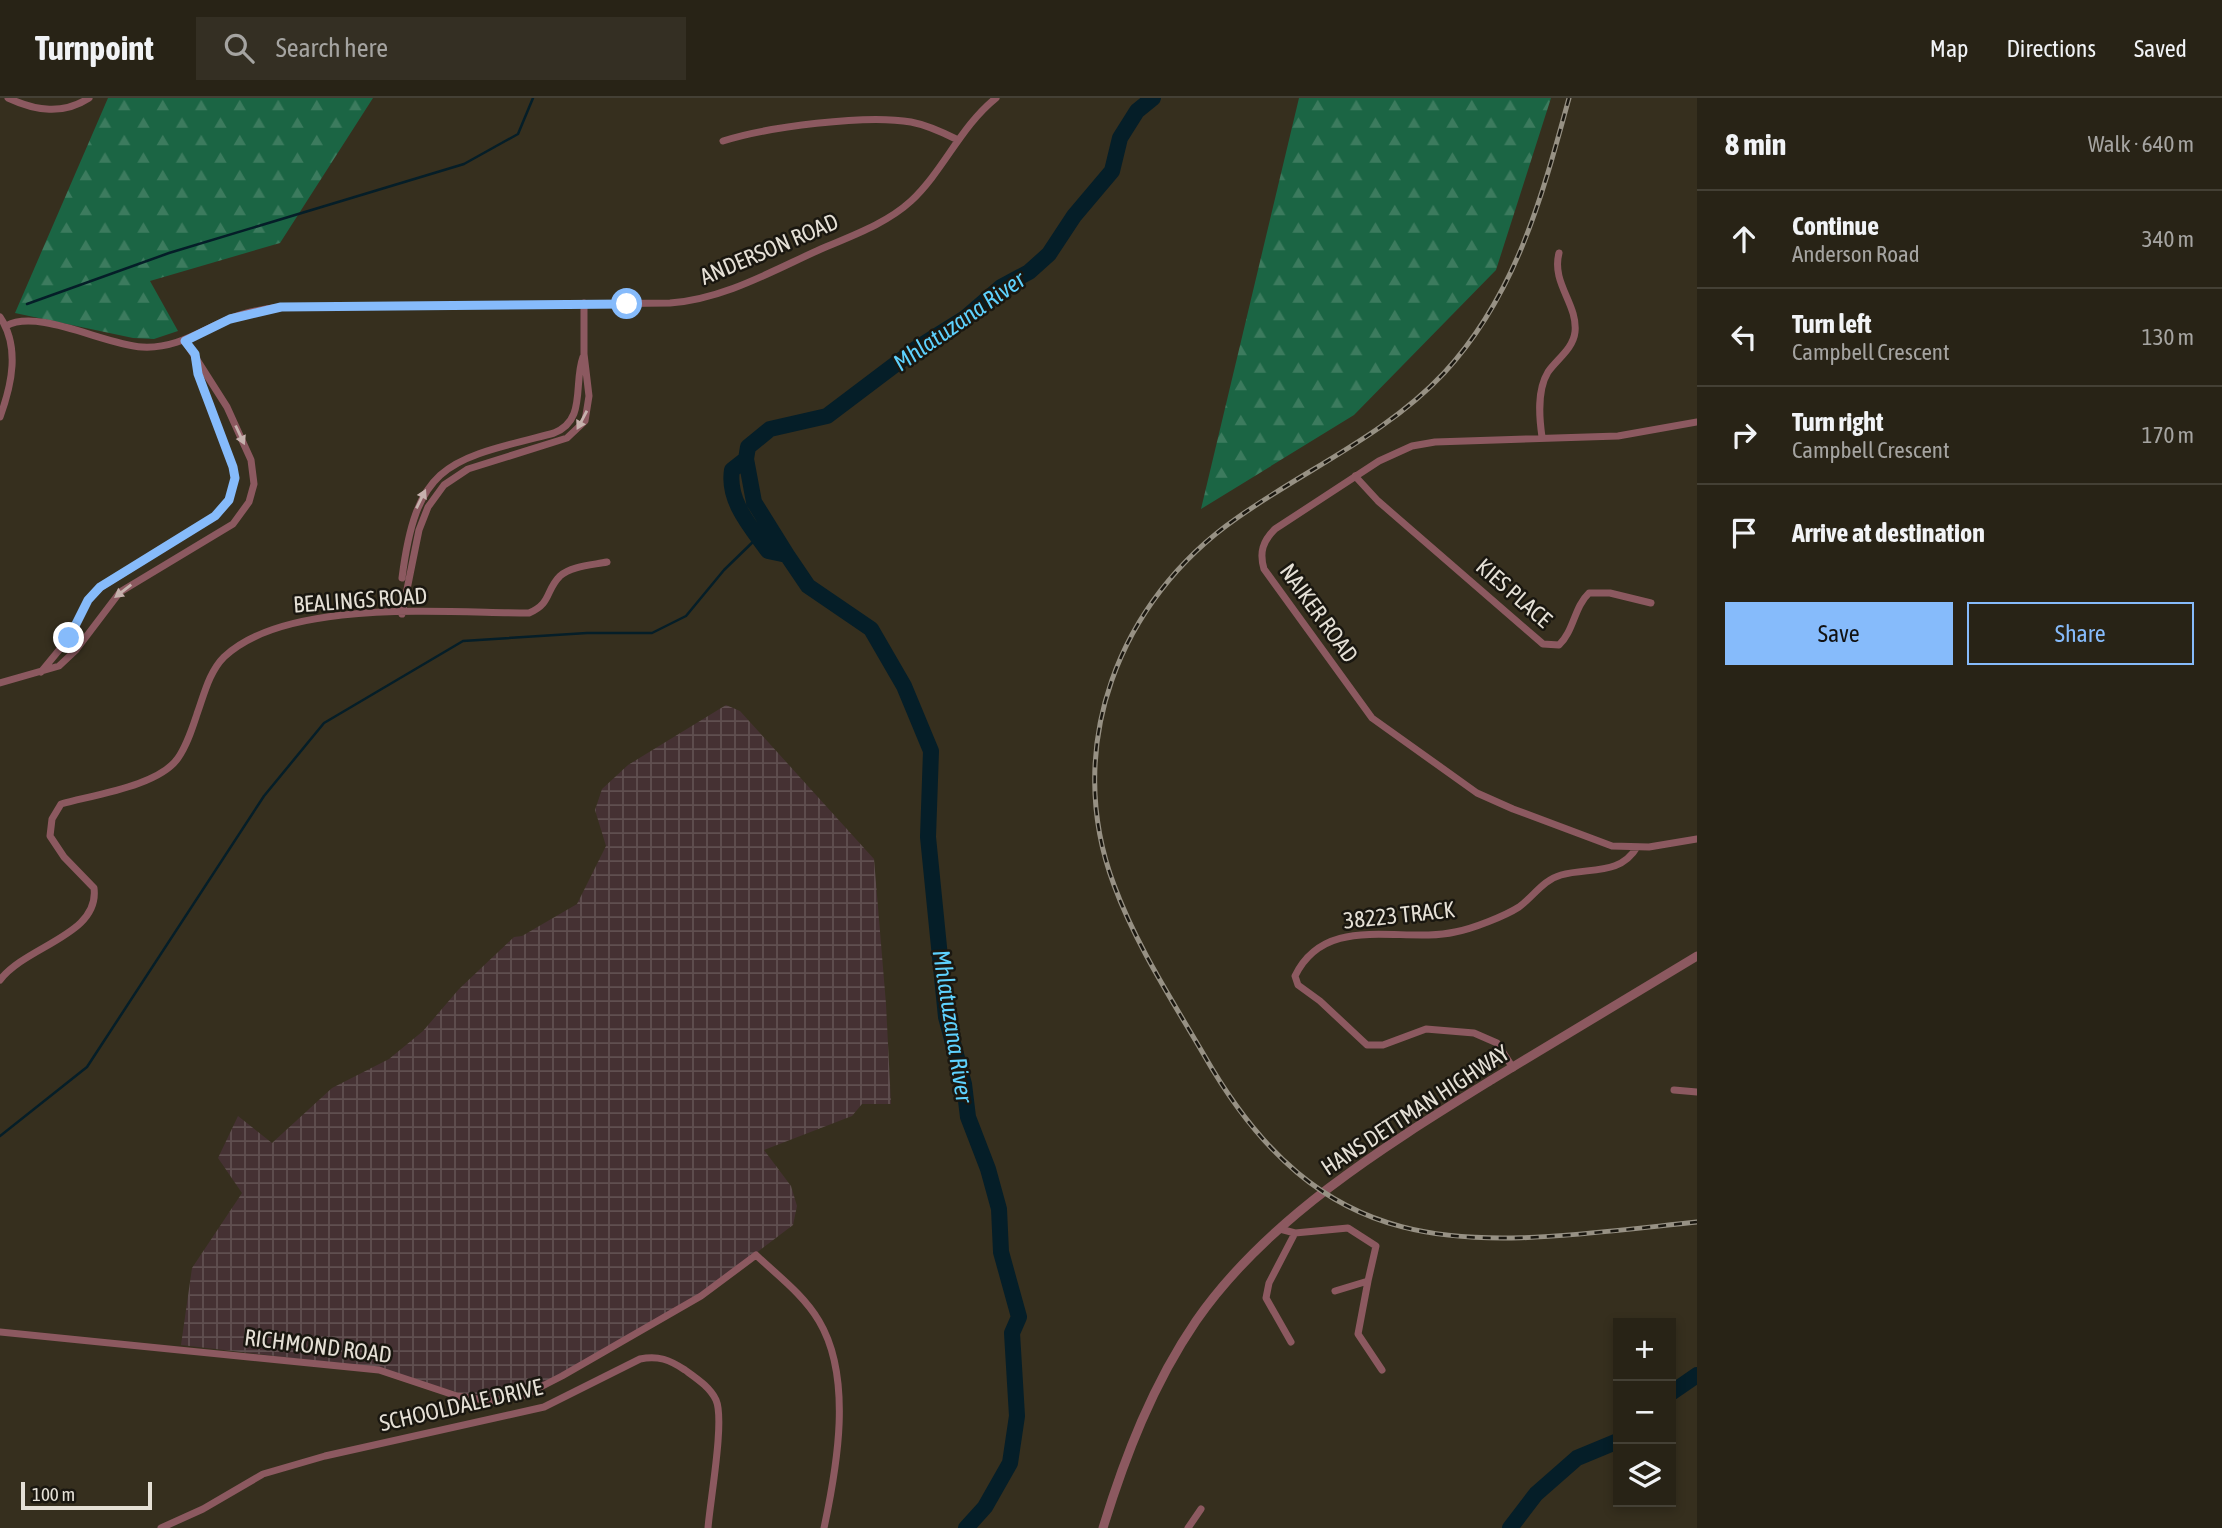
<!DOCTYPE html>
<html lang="en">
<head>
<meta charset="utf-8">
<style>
  body { margin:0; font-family:"Asap Condensed",sans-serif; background:#342f23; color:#f1f3f6 }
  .controls { position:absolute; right:21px; bottom:21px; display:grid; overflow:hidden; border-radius:0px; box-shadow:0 4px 10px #0003 }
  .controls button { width:63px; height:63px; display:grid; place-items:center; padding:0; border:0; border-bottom:2px solid #444035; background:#282316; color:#f1f3f6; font:35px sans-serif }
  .scale { position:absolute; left:21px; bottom:18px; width:131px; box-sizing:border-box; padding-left:7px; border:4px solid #e5e0d6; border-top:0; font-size:19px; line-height:24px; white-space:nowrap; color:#e5e0d6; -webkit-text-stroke:5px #1a1710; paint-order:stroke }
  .stop { position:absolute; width:21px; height:21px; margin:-16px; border:5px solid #86bbfb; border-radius:50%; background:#fff }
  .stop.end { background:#86bbfb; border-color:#fff; box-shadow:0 2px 7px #0008 }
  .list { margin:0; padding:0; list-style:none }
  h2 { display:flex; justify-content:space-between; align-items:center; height:91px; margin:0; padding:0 28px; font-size:30px }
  h2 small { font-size:23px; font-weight:400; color:#a5a4a1 }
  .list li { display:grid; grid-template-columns:46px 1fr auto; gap:21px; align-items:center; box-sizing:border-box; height:98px; padding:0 28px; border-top:2px solid #444035 }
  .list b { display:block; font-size:26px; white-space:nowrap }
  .list p { margin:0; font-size:23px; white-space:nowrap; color:#a5a4a1 }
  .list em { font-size:23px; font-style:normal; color:#a5a4a1 }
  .actions { display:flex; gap:14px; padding:21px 28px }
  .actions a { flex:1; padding:16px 0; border:2px solid #86bbfb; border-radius:0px; text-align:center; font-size:24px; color:#86bbfb }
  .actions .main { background:#86bbfb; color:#111 }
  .icon { flex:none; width:38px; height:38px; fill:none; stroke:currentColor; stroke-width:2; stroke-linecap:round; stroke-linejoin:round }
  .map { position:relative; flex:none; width:1697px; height:1430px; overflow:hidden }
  header { display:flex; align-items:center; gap:42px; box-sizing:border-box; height:98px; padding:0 35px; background:#282316; border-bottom:2px solid #444035 }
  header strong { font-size:33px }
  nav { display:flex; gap:38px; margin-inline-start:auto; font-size:24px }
  .search { width:490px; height:63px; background:#342f23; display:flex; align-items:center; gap:18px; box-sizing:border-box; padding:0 24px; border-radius:0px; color:#a5a4a1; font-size:26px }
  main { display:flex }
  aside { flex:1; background:#282316 }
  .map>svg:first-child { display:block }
  .industrial { fill:url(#industrial-grid) }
  .forest { fill:url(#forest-firs) }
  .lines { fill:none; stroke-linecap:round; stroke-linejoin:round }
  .stream { stroke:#051e28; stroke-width:2.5 }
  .river { stroke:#051e28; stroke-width:16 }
  .minor { stroke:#8c5960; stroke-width:7 }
  .tertiary { stroke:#8c5960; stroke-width:9 }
  .rail-casing { stroke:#979184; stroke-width:5 }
  .rail { stroke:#1a1710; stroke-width:2.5; stroke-dasharray:8; stroke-linecap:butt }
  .oneway { fill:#c6b1ad }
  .route { stroke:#86bbfb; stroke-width:9 }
  .labels { text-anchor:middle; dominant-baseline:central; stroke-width:5; stroke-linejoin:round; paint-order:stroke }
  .street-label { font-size:23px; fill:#e5e0d6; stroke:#1a1710 }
  .water-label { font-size:24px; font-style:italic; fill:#5ed1fd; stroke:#1a1710 }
</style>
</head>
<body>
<header>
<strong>Turnpoint</strong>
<div class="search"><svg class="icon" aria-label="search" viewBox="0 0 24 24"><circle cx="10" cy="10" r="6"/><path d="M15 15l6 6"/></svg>Search here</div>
<nav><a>Map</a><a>Directions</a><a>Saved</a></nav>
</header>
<main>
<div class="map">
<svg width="1697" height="1430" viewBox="0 0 1697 1430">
  <defs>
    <pattern id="industrial-grid" width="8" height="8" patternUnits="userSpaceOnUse" patternTransform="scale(1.75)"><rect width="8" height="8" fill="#453133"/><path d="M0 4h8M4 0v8" fill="none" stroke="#604f50"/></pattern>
    <pattern id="forest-firs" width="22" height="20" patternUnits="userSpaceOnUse" patternTransform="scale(1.75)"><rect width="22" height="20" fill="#1b6544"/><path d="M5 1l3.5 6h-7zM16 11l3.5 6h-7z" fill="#3c7b5e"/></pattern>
  </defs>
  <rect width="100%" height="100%" fill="#362f1e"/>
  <path class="industrial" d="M726,607L740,613L874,761L886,906L891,1006H862L852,1018L764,1052L791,1088L797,1108L793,1127L714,1187L562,1278L510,1300H476L378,1270L181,1247L192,1170L242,1095L218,1060L238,1018L272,1045L332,990L389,961L423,933L459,891L514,839L522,838L577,806L606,748L595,712L602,691L628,667Z"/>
  <path class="forest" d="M108,0H373L280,145L150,183L178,233L154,241L133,240L15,215Z
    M1299,0H1551L1496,172L1354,317L1201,411Z"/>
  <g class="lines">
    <path class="stream" d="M27,206L169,155L464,66L518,36L533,0
      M0,1038L87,969L264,698L324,625L463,543L587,535H652L686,518L724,472L758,439"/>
    <path class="river" d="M746,361L754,404L787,457
      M1671,1295L1697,1277
      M966,1430L985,1409L1010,1365L1017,1318L1012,1235L1019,1219L1001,1154L999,1111L988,1071L968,1019L964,986L946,919L928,739L931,653L904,588L871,531L808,488L787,457L768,453C751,429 727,403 732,372L746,361L748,349L770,331L827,318L917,250L965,220L1001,189L1029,174L1049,156L1074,118L1112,73L1120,40L1137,13L1153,0
      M1510,1430L1536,1396L1577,1360L1618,1343"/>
    <path class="minor" d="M8,0C36,13 63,17 89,0
      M723,43C767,29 866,16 911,24C927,27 942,34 956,41
      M0,219C20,249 12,286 0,319
      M6,228C38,210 105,247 142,249C176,251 200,233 229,221C245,214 263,211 281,209L670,205C724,201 772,173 821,151C851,138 886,126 911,103C944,72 960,29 996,0
      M1697,324L1618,338L1435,344L1412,348L1379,363L1275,431C1263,443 1259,454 1264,471L1372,620L1477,695L1513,711L1612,748L1649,749L1697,741
      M1542,339C1539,318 1537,292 1548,274C1557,261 1573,251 1575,234C1578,206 1551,185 1559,155
      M1355,378L1378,403L1543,546L1559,547C1574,533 1574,509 1589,495H1610L1651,505
      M402,480C417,363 449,362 554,335C587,322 573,286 583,259
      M402,516L419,432L428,409L444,387L468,371L567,340L585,323L589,298L584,256V205
      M41,574L69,540L88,502L101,489L215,418L229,402L235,380L233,369L198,276L195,260
      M0,585L59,568L76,552L120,494L233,426L249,404L254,386L251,362L227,309L185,243
      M0,882C27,847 100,837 94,790L64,759L50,738L52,721L61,706C93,697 159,688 178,660C187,647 192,631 197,616C204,597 209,574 224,559C286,500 446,515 529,515C552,505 545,493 560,478C571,468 593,467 607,464
      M1513,970L1497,945L1474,935L1426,931L1383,947H1367L1320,903L1298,887L1295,878C1326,814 1402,846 1455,834C1472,831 1505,818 1519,809C1534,798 1543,782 1561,777C1589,769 1620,778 1637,749
      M1674,992L1697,994
      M1280,1131L1295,1135L1269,1185L1266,1200L1291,1244
      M1295,1135L1348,1130L1376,1148L1368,1183L1335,1193
      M1368,1183L1358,1236L1382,1272
      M0,1234L379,1272L457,1298L492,1303L525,1297L562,1278L701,1198L756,1157C777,1177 804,1197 819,1223C853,1280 837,1369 824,1430
      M161,1430L203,1411L263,1376L325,1358L544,1309L640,1261C658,1257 670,1262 685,1272C696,1280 710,1289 716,1302C725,1322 710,1403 708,1430
      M1188,1430L1201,1411"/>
    <path class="tertiary" d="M1103,1430C1125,1358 1153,1286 1196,1223C1268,1119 1388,1046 1493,981C1561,940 1629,899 1697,858"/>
    <defs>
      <path id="rail" d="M1569,0C1542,99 1516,197 1444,275C1386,337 1306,371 1237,420C1119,502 1062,649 1114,787C1136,847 1172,902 1204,957C1330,1178 1478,1147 1697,1124"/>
    </defs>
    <use href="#rail" class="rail-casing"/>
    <use href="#rail" class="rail"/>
  </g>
  <defs><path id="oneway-solid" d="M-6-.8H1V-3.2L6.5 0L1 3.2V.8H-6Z" transform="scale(1.75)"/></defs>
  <g class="oneway">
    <use href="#oneway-solid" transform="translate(582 322) rotate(118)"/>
    <use href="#oneway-solid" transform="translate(240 337) rotate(65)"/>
    <use href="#oneway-solid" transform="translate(421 401) rotate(-64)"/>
    <use href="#oneway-solid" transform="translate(123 493) rotate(142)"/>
  </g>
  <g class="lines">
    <path class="route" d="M69,540L88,502L100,489L215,418L229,402L235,380L233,369L198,276L195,256L185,243L230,221L281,209L627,206"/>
  </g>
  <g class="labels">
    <g class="street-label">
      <text transform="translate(769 151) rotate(-23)">ANDERSON ROAD</text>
      <text transform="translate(1514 495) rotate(41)">KIES PLACE</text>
      <text transform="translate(360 502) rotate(-4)">BEALINGS ROAD</text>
      <text transform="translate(1319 515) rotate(54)">NAIKER ROAD</text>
      <text transform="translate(1399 817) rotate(-6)">38223 TRACK</text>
      <text transform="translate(1415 1012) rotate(-33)">HANS DETTMAN HIGHWAY</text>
      <text transform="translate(318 1248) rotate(7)">RICHMOND ROAD</text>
      <text transform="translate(461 1307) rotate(-13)">SCHOOLDALE DRIVE</text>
    </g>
    <g class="water-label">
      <text transform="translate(959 223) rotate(-35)">Mhlatuzana River</text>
      <text transform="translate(953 928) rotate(81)">Mhlatuzana River</text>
    </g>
  </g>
</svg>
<div class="controls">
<button>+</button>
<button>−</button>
<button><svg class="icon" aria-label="layers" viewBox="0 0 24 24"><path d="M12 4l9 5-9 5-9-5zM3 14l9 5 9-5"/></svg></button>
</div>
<div class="scale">100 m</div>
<div class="stop" style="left:627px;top:206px"></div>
<div class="stop end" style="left:69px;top:540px"></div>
</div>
<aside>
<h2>8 min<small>Walk · 640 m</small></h2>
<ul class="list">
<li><svg class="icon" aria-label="ahead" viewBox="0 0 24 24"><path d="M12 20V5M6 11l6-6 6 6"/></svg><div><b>Continue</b><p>Anderson Road</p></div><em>340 m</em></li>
<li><svg class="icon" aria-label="left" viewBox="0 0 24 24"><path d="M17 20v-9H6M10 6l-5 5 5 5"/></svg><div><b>Turn left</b><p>Campbell Crescent</p></div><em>130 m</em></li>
<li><svg class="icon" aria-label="right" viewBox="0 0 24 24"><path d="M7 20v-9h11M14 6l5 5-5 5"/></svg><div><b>Turn right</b><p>Campbell Crescent</p></div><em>170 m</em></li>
<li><svg class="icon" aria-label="arrive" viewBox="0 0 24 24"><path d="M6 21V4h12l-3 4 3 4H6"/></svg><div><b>Arrive at destination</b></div></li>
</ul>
<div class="actions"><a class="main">Save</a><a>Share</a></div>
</aside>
</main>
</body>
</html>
